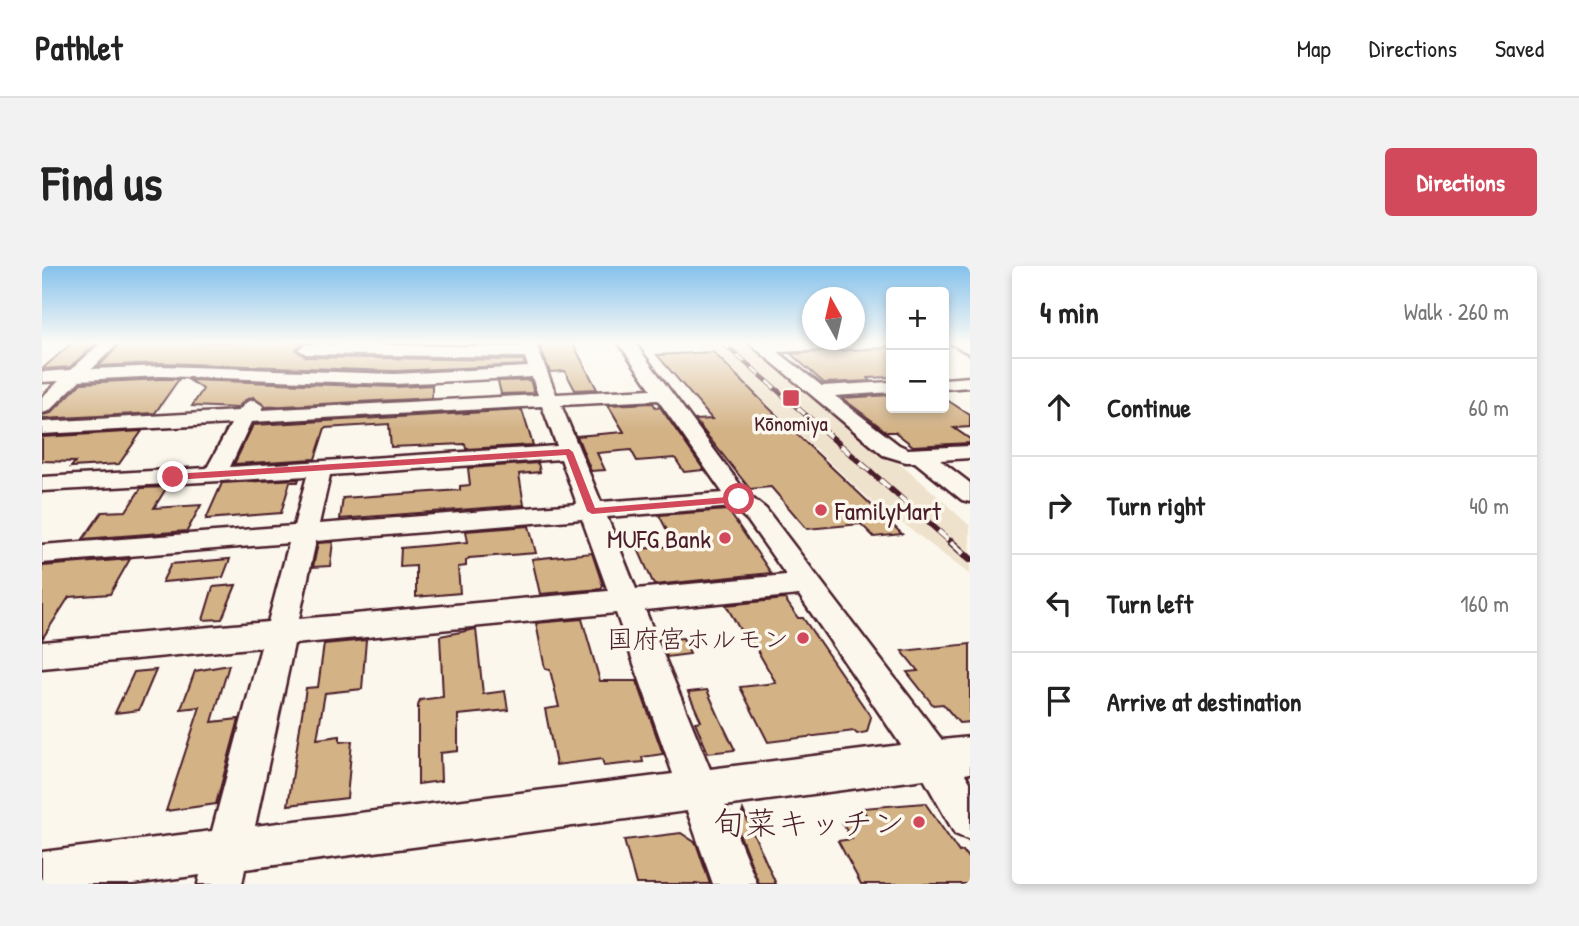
<!DOCTYPE html>
<html lang="en">
<head>
<meta charset="utf-8">
<style>
  body { margin:0; font-family:"Patrick Hand","Klee One",sans-serif; background:#f2f2f2; color:#222 }
  .controls { position:absolute; right:21px; top:21px; display:grid; overflow:hidden; border-radius:7px; box-shadow:0 4px 10px #0003 }
  .controls button { width:63px; height:63px; display:grid; place-items:center; padding:0; border:0; border-bottom:2px solid #e0e0e0; background:#fff; color:#222; font:35px sans-serif }
  .compass { position:absolute; left:760px; top:21px; width:63px; height:63px; border-radius:50%; background:#fff; box-shadow:0 4px 10px #0003; rotate:352deg }
  .stop { position:absolute; width:21px; height:21px; margin:-16px; border:5px solid #d1495b; border-radius:50%; background:#fff }
  .stop.end { background:#d1495b; border-color:#fff; box-shadow:0 2px 7px #0008 }
  .list { margin:0; padding:0; list-style:none }
  h2 { display:flex; justify-content:space-between; align-items:center; height:91px; margin:0; padding:0 28px; font-size:30px }
  h2 small { font-size:23px; font-weight:400; color:#767676 }
  .list li { display:grid; grid-template-columns:46px 1fr auto; gap:21px; align-items:center; box-sizing:border-box; height:98px; padding:0 28px; border-top:2px solid #e0e0e0 }
  .list b { display:block; font-size:26px; white-space:nowrap }
  .list em { font-size:23px; font-style:normal; color:#767676 }
  .icon { flex:none; width:38px; height:38px; fill:none; stroke:currentColor; stroke-width:2; stroke-linecap:round; stroke-linejoin:round }
  .map { position:relative; flex:none; width:928px; height:618px; overflow:hidden; border-radius:7px }
  header { display:flex; align-items:center; gap:42px; box-sizing:border-box; height:98px; padding:0 35px; background:#fff; border-bottom:2px solid #e0e0e0 }
  header strong { font-size:33px }
  nav { display:flex; gap:38px; margin-inline-start:auto; font-size:24px }
  .intro { display:flex; align-items:center; justify-content:space-between; box-sizing:border-box; height:168px; padding:0 42px }
  h1 { margin:0; font-size:49px }
  .button { padding:18px 32px; border-radius:7px; background:#d1495b; color:#fff; font-size:24px; font-weight:700 }
  main { display:flex; gap:42px; padding:0 42px }
  aside { flex:1; background:#fff; border-radius:7px; box-shadow:0 4px 10px #0003 }
  .map>svg:first-child { display:block }
  .built { fill:#efe2cd }
  .building { fill:#d3b286; stroke:#4a1f2b; stroke-width:2 }
  .lines { fill:none; stroke-linecap:round; stroke-linejoin:round }
  .minor-casing { stroke:#4a1f2b; stroke-width:5 }
  .minor { fill:#fbf7ec; fill-rule:evenodd }
  .rail-far2-casing { stroke:#4a1f2b; stroke-width:5 }
  .rail-far1-casing { stroke:#4a1f2b; stroke-width:6 }
  .rail-casing { stroke:#4a1f2b; stroke-width:8 }
  .rail-far2 { stroke:#fbf7ec; stroke-width:3.5; stroke-dasharray:10; stroke-linecap:butt }
  .rail-far1 { stroke:#fbf7ec; stroke-width:4.5; stroke-dasharray:13; stroke-linecap:butt }
  .rail { stroke:#fbf7ec; stroke-width:5; stroke-dasharray:17; stroke-linecap:butt }
  .route { fill:#d1495b }
  .poi-dot { fill:#d1495b; stroke:#fbf7ec; stroke-width:2.5 }
  .labels { text-anchor:middle; dominant-baseline:central; stroke-width:7; stroke-linejoin:round; paint-order:stroke }
  .far-poi-label { font-size:21px; fill:#4a1f2b; stroke:#fbf7ec }
  .poi-label { font-size:26px; fill:#4a1f2b; stroke:#fbf7ec; text-anchor:end }
  .near-poi-label { font-size:32px; fill:#4a1f2b; stroke:#fbf7ec; text-anchor:end }
</style>
</head>
<body>
<header>
<strong>Pathlet</strong>
<nav><a>Map</a><a>Directions</a><a>Saved</a></nav>
</header>
<div class="intro"><h1>Find us</h1><a class="button">Directions</a></div>
<main>
<div class="map">
<svg width="928" height="618" viewBox="0 0 928 618">
  <rect width="100%" height="100%" fill="#fbf7ec"/>
  <filter id="ink" filterUnits="userSpaceOnUse"><feTurbulence type="fractalNoise" baseFrequency=".0143" numOctaves="2"/><feDisplacementMap in="SourceGraphic" scale="14" xChannelSelector="R" yChannelSelector="G"/><feConvolveMatrix kernelMatrix="1 2 1 2 8 2 1 2 1" color-interpolation-filters="sRGB"/></filter>
  <g filter="url(#ink)">
    <path class="built" d="M656,76H708L881,217L928,260V309L862,258H854L724,137L705,138L669,107Z"/>
    <path class="building" d="M31,76H56L28,101L0,103Z
      M80,76H262L254,84L264,91L481,94L483,99L353,105L119,97L57,100Z
      M496,76H530L555,123L533,124L523,105L508,106Z
      M849,81V111L826,112L829,115L782,117L749,88Z
      M671,86L726,141L860,268L832,271L819,258L765,263L729,221L708,223L653,154L670,153L615,89Z
      M119,113H137L113,147L0,153V149L9,147L39,117Z
      M147,114L353,121L390,119V132L223,141L211,131L203,134L195,142L150,140L161,123Z
      M456,115L488,114L492,127L459,128Z
      M849,129V142H902V132L928,149V161L912,162L928,173V177L871,180L853,166H845L800,132Z
      M611,137L614,142L618,141L662,204L642,206L633,192L595,195L589,184L555,187L563,204L549,205L535,170L582,166L566,139Z
      M480,144L491,179L424,183L423,178L349,181L347,158L283,162L273,193L192,198L211,159Z
      M100,165L77,198L29,201L33,196L0,195V171Z
      M496,197L498,206L477,208L482,239L298,253L301,232L418,224V220L428,219L426,202Z
      M257,213L256,216H248L239,247L164,253L180,217Z
      M125,221L112,242L159,239L145,265L41,273L60,246L84,245L99,222Z
      M686,244L729,307L612,319L596,283L633,280L617,249Z
      M487,260L494,287L427,292L424,295V300L416,301L418,327L374,331V300L358,301L359,282L426,276L424,265Z
      M291,276L288,300L271,301L276,277Z
      M550,287L561,320L559,323L498,328L490,293Z
      M88,293L68,328L27,331L0,373V300Z
      M188,293L181,311L120,316L129,298Z
      M194,319L180,353L161,354L171,321Z
      M743,333L756,352H761L829,451L825,466L815,468L812,465L726,476L698,421L734,417L707,370L702,371L684,339Z
      M540,353L558,415H595L621,488L600,491L601,496L581,498L562,500L560,493L514,499L503,443L517,441L508,404L503,403L494,357Z
      M434,363L441,428L463,425L466,444L416,449V485L398,487L399,515L376,518V440L378,434L401,431L398,370Z
      M641,372L648,388L625,391L618,374Z
      M324,374L320,423L283,427L275,473L298,470V476L310,475L305,532L246,539L264,422L276,421L282,378Z
      M928,378V456L917,457L901,438L891,439L865,406L876,405L860,385Z
      M187,399L170,456L197,453L174,538L124,545L158,441L139,443L153,405Z
      M114,404L97,444L73,447L92,406Z
      M665,424L678,453L693,484L666,487L653,456L659,455L646,426Z
      M883,537L917,586L921,585L928,595V618H819L796,575L810,573L800,557L826,552L820,542Z
      M701,544L734,618H717L696,564Z
      M639,567L654,577L668,618H594L582,574Z"/>
    <g class="lines">
      <defs>
        <path id="minor" d="M60,76H77L50,103L119,100L353,108L486,101L483,91L264,88L256,83L264,78L479,81L477,76H493L514,128L609,123L576,76H592L705,228L724,243L900,474L928,471V507L923,508L928,516V574L913,568L882,513L683,540L715,618H671L645,545L203,603L200,618H156L158,609L91,618H0V586L170,565L219,381L0,402V376L226,356L247,277L0,297V279L252,260L265,210L0,225V211L165,202L189,158L0,168V156L196,145L205,136L212,134L221,140L219,144L496,129L490,111L353,118L119,110L38,114L7,145L0,147V131L17,115L0,116V106L29,104ZM616,134L681,227L559,236L519,139ZM500,140L515,180L188,201L209,156ZM519,193L535,238L277,258L288,209ZM691,241L706,255L744,309L594,323L565,251ZM540,253L566,325L257,353L274,275ZM757,329L859,479L668,503L603,344ZM574,347L631,508L213,560L252,378Z
          M706,76H849L841,81L736,86L780,120L849,116V126L793,130L857,179L866,183L928,180V192L898,194L928,217V236L920,234L873,196H864L841,189Z
          M906,76L928,77V88Z
          M928,111V121L902,123V113Z"/>
      </defs>
      <use href="#minor" class="minor-casing"/>
      <use href="#minor" class="minor"/>
      <defs>
        <path id="rail-far2" d="M680,76L781,164"/>
        <path id="rail-far1" d="M779,162L911,278"/>
        <path id="rail" d="M909,276L928,293"/>
      </defs>
      <use href="#rail-far2" class="rail-far2-casing"/>
      <use href="#rail-far1" class="rail-far1-casing"/>
      <use href="#rail" class="rail-casing"/>
      <use href="#rail-far2" class="rail-far2"/>
      <use href="#rail-far1" class="rail-far1"/>
      <use href="#rail" class="rail"/>
    </g>
  </g>
  <linearGradient id="sky" x2="0" y2="1"><stop stop-color="#84c1eb"/><stop offset="0.47" stop-color="#fdfbf6"/><stop offset="1" stop-color="#fdfbf6" stop-opacity="0"/></linearGradient>
  <rect width="928" height="163" fill="url(#sky)"/>
  <path class="route" d="M527,183L531,186L553,242L697,230L702,233L697,236L550,248L545,245L524,189L131,214L127,211L131,208Z"/>
  <g class="poi-dot">
    <rect x="740" y="123" width="18" height="18" rx="3.5"/>
    <circle cx="779" cy="244" r="7"/>
    <circle cx="683" cy="272" r="7"/>
    <circle cx="761" cy="372" r="7"/>
    <circle cx="877" cy="556" r="7"/>
  </g>
  <g class="labels">
    <g class="far-poi-label">
      <text x="749" y="157">Kōnomiya</text>
    </g>
    <g class="poi-label">
      <text x="793" y="244" text-anchor="start">FamilyMart</text>
      <text x="669" y="272">MUFG Bank</text>
      <text x="747" y="372">国府宮ホルモン</text>
    </g>
    <g class="near-poi-label">
      <text x="863" y="556">旬菜キッチン</text>
    </g>
  </g>
</svg>
<div class="controls">
<button>+</button>
<button>−</button>
</div>
<svg class="compass" viewBox="-18 -18 36 36"><path d="M0-13l5 13h-10z" fill="#e53935"/><path d="M0 13l5-13h-10z" fill="#767676"/></svg>
<div class="stop" style="left:697px;top:233px"></div>
<div class="stop end" style="left:131px;top:211px"></div>
</div>
<aside>
<h2>4 min<small>Walk · 260 m</small></h2>
<ul class="list">
<li><svg class="icon" aria-label="ahead" viewBox="0 0 24 24"><path d="M12 20V5M6 11l6-6 6 6"/></svg><div><b>Continue</b></div><em>60 m</em></li>
<li><svg class="icon" aria-label="right" viewBox="0 0 24 24"><path d="M7 20v-9h11M14 6l5 5-5 5"/></svg><div><b>Turn right</b></div><em>40 m</em></li>
<li><svg class="icon" aria-label="left" viewBox="0 0 24 24"><path d="M17 20v-9H6M10 6l-5 5 5 5"/></svg><div><b>Turn left</b></div><em>160 m</em></li>
<li><svg class="icon" aria-label="arrive" viewBox="0 0 24 24"><path d="M6 21V4h12l-3 4 3 4H6"/></svg><div><b>Arrive at destination</b></div></li>
</ul>
</aside>
</main>
</body>
</html>
